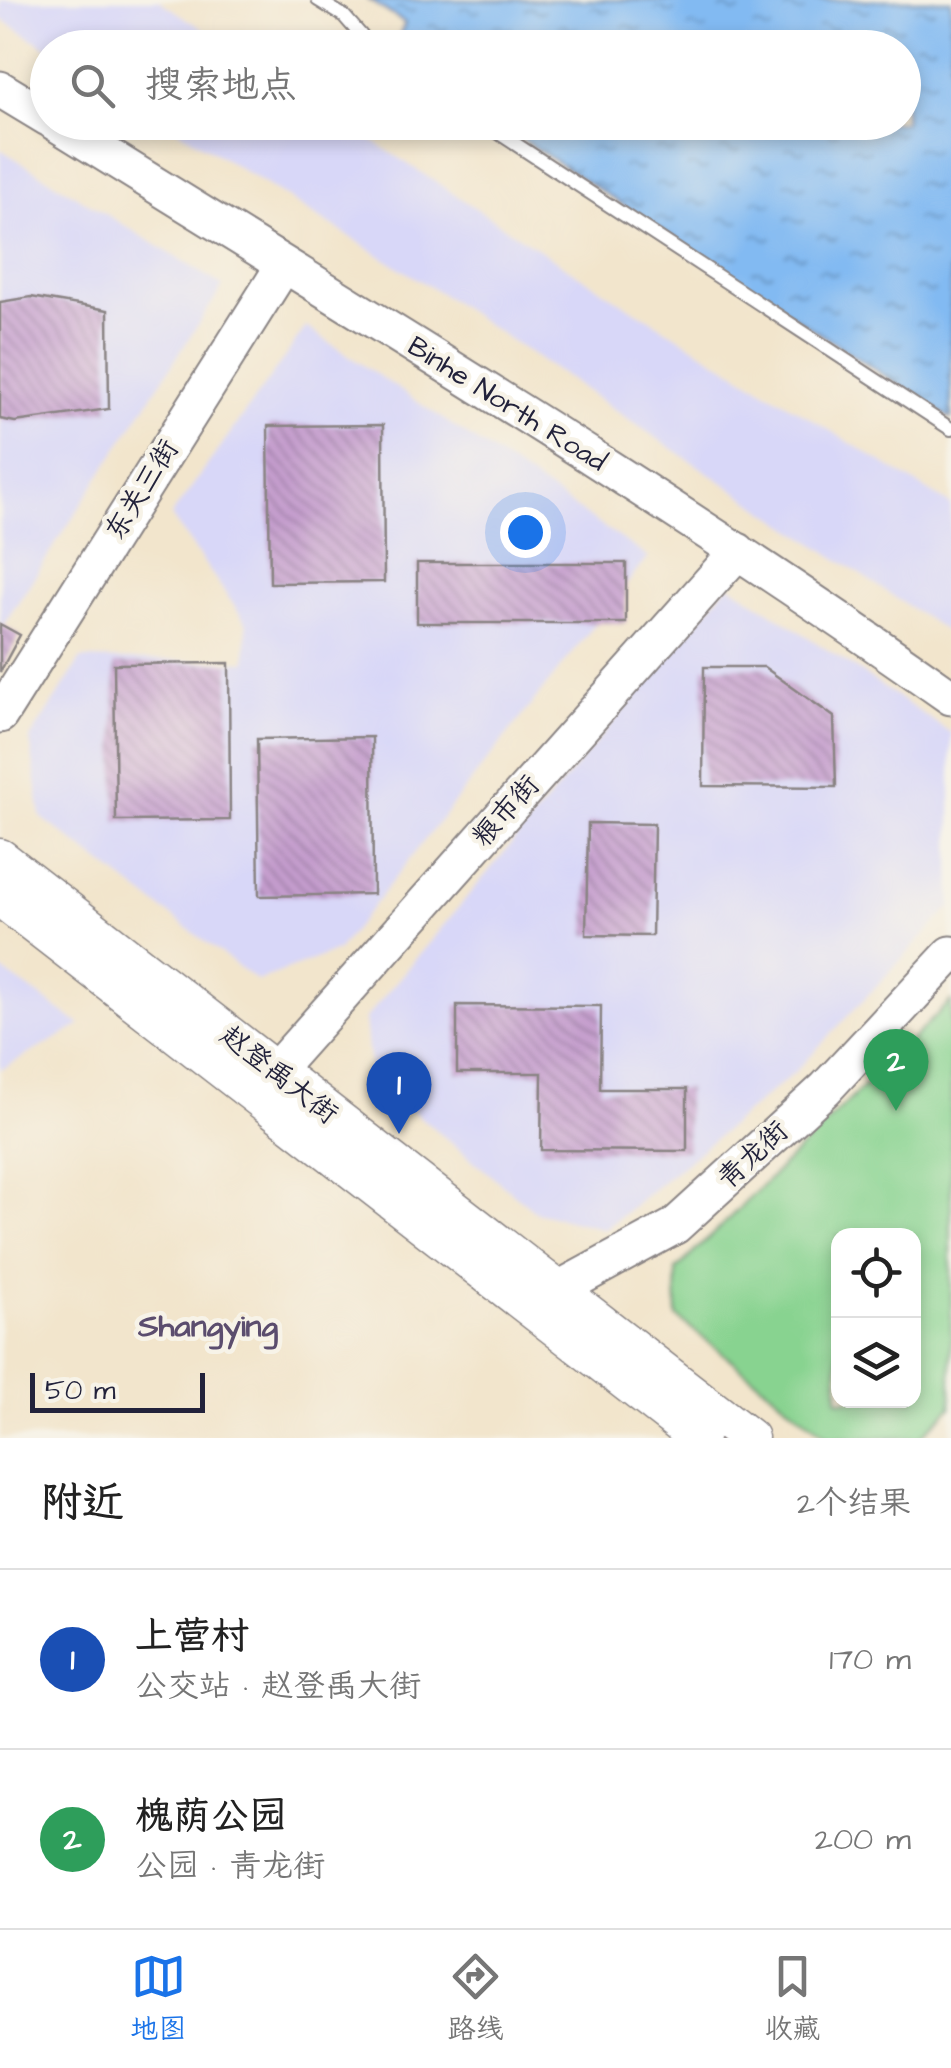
<!DOCTYPE html>
<html lang="zh">
<head>
<meta charset="utf-8">
<style>
  body { margin:0; font-family:"Architects Daughter","LXGW WenKai TC",sans-serif; background:#f6f6f6; color:#222 }
  .controls { position:absolute; right:30px; bottom:30px; display:grid; overflow:hidden; border-radius:20px; box-shadow:0 5px 15px #0003 }
  .controls button { width:90px; height:90px; display:grid; place-items:center; padding:0; border:0; border-bottom:2px solid #e0e0e0; background:#fff; color:#222; font:50px sans-serif }
  .scale { position:absolute; left:30px; bottom:25px; width:175px; box-sizing:border-box; padding-left:10px; border:5px solid #22223b; border-top:0; font-size:28px; line-height:35px; white-space:nowrap; color:#22223b; -webkit-text-stroke:8px #f7f3e8; paint-order:stroke }
  .you { position:absolute; left:525px; top:532px; width:35px; height:35px; margin:-25px; border:8px solid #fff; border-radius:50%; background:#1a73e8; box-shadow:0 0 0 15px #1a73e833 }
  .badge { display:grid; place-items:center; width:65px; height:65px; border-radius:50%; background:#1a73e8; color:#fff; font-size:32px; font-weight:700 }
  .pin { position:absolute; translate:-50% -82px; filter:drop-shadow(0 2px 5px #0008) }
  .pin::after { content:''; position:absolute; top:52px; width:35px; height:30px; background:inherit; clip-path:polygon(0 0,100% 0,50% 100%) }
  .list { margin:0; padding:0; list-style:none }
  h2 { display:flex; justify-content:space-between; align-items:center; height:130px; margin:0; padding:0 40px; font-size:42px }
  h2 small { font-size:32px; font-weight:400; color:#767676 }
  .list li { display:grid; grid-template-columns:65px 1fr auto; gap:30px; align-items:center; box-sizing:border-box; height:180px; padding:0 40px; border-top:2px solid #e0e0e0 }
  .list b { display:block; font-size:38px; white-space:nowrap }
  .list p { margin:0; font-size:32px; white-space:nowrap; color:#767676 }
  .list em { font-size:32px; font-style:normal; color:#767676 }
  .icon { flex:none; width:55px; height:55px; fill:none; stroke:currentColor; stroke-width:2; stroke-linecap:round; stroke-linejoin:round }
  .map { position:relative; flex:none; width:951px; height:1438px; overflow:hidden }
  .search { position:absolute; background:#fff; box-shadow:0 5px 15px #0003; left:30px; right:30px; top:30px; height:110px; display:flex; align-items:center; gap:25px; box-sizing:border-box; padding:0 35px; border-radius:55px; color:#767676; font-size:38px }
  .sheet { height:490px; background:#fff }
  nav { display:flex; justify-content:space-around; align-items:center; box-sizing:border-box; height:140px; border-top:2px solid #e0e0e0; background:#fff; font-size:28px; color:#767676 }
  nav a { display:grid; justify-items:center; gap:5px }
  nav .on { color:#1a73e8 }
  .map>svg:first-child { display:block }
  .built { fill:#d8d7f8 }
  .green { fill:#88d390; stroke:#557a66; stroke-width:2.5; fill-rule:evenodd }
  .water { fill:url(#water-ripples); stroke:#526e96; stroke-width:2.5 }
  .building { fill:url(#building-back-hatch) }
  .lines { fill:none; stroke-linecap:round; stroke-linejoin:round }
  .lane-casing { stroke:#8a8484; stroke-width:16 }
  .secondary-casing { stroke:#8a8484; stroke-width:39 }
  .primary-casing { stroke:#8a8484; stroke-width:41 }
  .lane { stroke:#fff; stroke-width:12 }
  .secondary { stroke:#fff; stroke-width:35 }
  .primary { stroke:#fff; stroke-width:38 }
  .labels { text-anchor:middle; dominant-baseline:central; stroke-width:9; stroke-linejoin:round; paint-order:stroke }
  .street-label { font-size:28px; fill:#22223b; stroke:#f7f3e8 }
  .quarter-label { font-size:32px; font-weight:bold; fill:#5b4d6e; stroke:#f7f3e8 }
</style>
</head>
<body>
<div class="map">
<svg width="951" height="1438" viewBox="0 0 951 1438">
  <defs>
    <pattern id="water-ripples" width="26" height="14" patternUnits="userSpaceOnUse" patternTransform="scale(2.5)"><rect width="26" height="14" fill="#82baf2"/><path d="M2 4q2-2 4 0t4 0M15 11q2-2 4 0t4 0" fill="none" stroke="#6a97c5"/></pattern>
    <pattern id="building-back-hatch" width="6" height="6" patternUnits="userSpaceOnUse" patternTransform="scale(2.5)"><rect width="6" height="6" fill="#c49ccd"/><path d="M-1 5l2 2M0 0l6 6M5-1l2 2" fill="none" stroke="#9f7fa8"/></pattern>
  </defs>
  <rect width="100%" height="100%" fill="#f7f3e8"/>
  <filter id="ink" filterUnits="userSpaceOnUse"><feTurbulence type="fractalNoise" baseFrequency=".01" numOctaves="2"/><feDisplacementMap in="SourceGraphic" scale="20" xChannelSelector="R" yChannelSelector="G"/><feConvolveMatrix kernelMatrix="1 2 1 2 8 2 1 2 1" color-interpolation-filters="sRGB"/></filter>
  <filter id="wash" filterUnits="userSpaceOnUse"><feTurbulence type="fractalNoise" baseFrequency=".0048" numOctaves="4" result="noise"/><feDisplacementMap in="SourceGraphic" scale="40" xChannelSelector="R" yChannelSelector="G"/><feGaussianBlur stdDeviation="2.25" result="paint"/><feColorMatrix in="noise" values="0 0 0 0 0 0 0 0 0 0 0 0 0 0 0 0 0 1.4 0 .05"/><feComposite in="paint" operator="in"/></filter>
  <g filter="url(#wash)">
    <rect width="100%" height="100%" fill="#f2e5cc"/>
    <path class="built" d="M0,0H158L231,47L47,48L0,18Z
      M167,123H345L578,275L951,505V635L440,293Z
      M0,149L223,286L0,630Z
      M306,327L648,557L338,950L257,981L41,817L30,739L81,659L246,662L247,624L171,516Z
      M729,584L951,733V907L794,1073L605,1229L536,1212L371,1077L365,1019Z
      M0,969L81,1025L0,1070Z"/>
    <path class="green" d="M951,1001V1407L920,1438H829L677,1317L676,1270ZM838,1236H914V1400H838Z"/>
    <path class="water" d="M369,0H951V419L497,123L904,122V48L394,47L405,23Z"/>
    <g id="blocks">
      <path class="building" d="M31,297L108,310L109,409L15,422L0,419V302Z
        M383,425L384,582L270,583L268,426Z
        M417,563H626V623H417Z
        M0,624L20,635L0,672Z
        M229,663L230,820L116,821L114,664Z
        M704,667H764L834,717L836,787L703,786Z
        M372,737L373,894L259,896L257,739Z
        M588,823L654,824L652,936L586,935Z
        M457,1005L601,1006L600,1089H687V1151L541,1150L542,1073H457Z"/>
    </g>
  </g>
  <g filter="url(#ink)">
    <use href="#blocks" fill-opacity="0" stroke="#8a8484" stroke-width="2.5"/>
    <g class="lines">
      <defs>
        <path id="lane" d="M318,0L344,16L372,48
          M482,122L951,429"/>
        <path id="secondary" d="M0,89L48,118
          M54,122C356,310 661,492 951,697
          M0,715L284,265
          M274,1072L738,551
          M531,1293L557,1290L675,1226L825,1089L951,954"/>
        <path id="primary" d="M0,858L749,1438
          M0,897L699,1438"/>
      </defs>
      <use href="#lane" class="lane-casing"/>
      <use href="#secondary" class="secondary-casing"/>
      <use href="#primary" class="primary-casing"/>
      <use href="#lane" class="lane"/>
      <use href="#secondary" class="secondary"/>
      <use href="#primary" class="primary"/>
    </g>
  </g>
  <g class="labels">
    <g class="street-label">
      <text transform="translate(507 404) rotate(32)">Binhe North Road</text>
      <text transform="translate(142 490) rotate(-58)">东关三街</text>
      <text transform="translate(506 811) rotate(-48)">粮市街</text>
      <text transform="translate(279 1075) rotate(38)">赵登禹大街</text>
      <text transform="translate(753 1155) rotate(-43)">青龙街</text>
    </g>
    <g class="quarter-label">
      <text x="208" y="1326">Shangying</text>
    </g>
  </g>
</svg>
<div class="controls">
<button><svg class="icon" aria-label="locate" viewBox="0 0 24 24"><circle cx="12" cy="12" r="6"/><path d="M12 2v4M12 18v4M2 12h4M18 12h4"/></svg></button>
<button><svg class="icon" aria-label="layers" viewBox="0 0 24 24"><path d="M12 4l9 5-9 5-9-5zM3 14l9 5 9-5"/></svg></button>
</div>
<div class="scale">50 m</div>
<div class="you"></div>
<div class="pin badge" style="left:399px;top:1134px;background:#1a4fb4">1</div>
<div class="pin badge" style="left:896px;top:1111px;background:#2e9e5b">2</div>
<div class="search"><svg class="icon" aria-label="search" viewBox="0 0 24 24"><circle cx="10" cy="10" r="6"/><path d="M15 15l6 6"/></svg>搜索地点</div>
</div>
<section class="sheet">
<h2>附近<small>2个结果</small></h2>
<ul class="list">
<li><span class="badge" style="background:#1a4fb4">1</span><div><b>上营村</b><p>公交站 · 赵登禹大街</p></div><em>170 m</em></li>
<li><span class="badge" style="background:#2e9e5b">2</span><div><b>槐荫公园</b><p>公园 · 青龙街</p></div><em>200 m</em></li>
</ul>
</section>
<nav>
<a class="on"><svg class="icon" aria-label="map" viewBox="0 0 24 24"><path d="M3 6l6-2 6 2 6-2v14l-6 2-6-2-6 2zM9 4v14M15 6v14"/></svg>地图</a>
<a><svg class="icon" aria-label="directions" viewBox="0 0 24 24"><path d="M12 3l9 9-9 9-9-9zM9 14v-3h6M13 9l2 2-2 2"/></svg>路线</a>
<a><svg class="icon" aria-label="saved" viewBox="0 0 24 24"><path d="M7 4h10v16l-5-4-5 4z"/></svg>收藏</a>
</nav>
</body>
</html>
